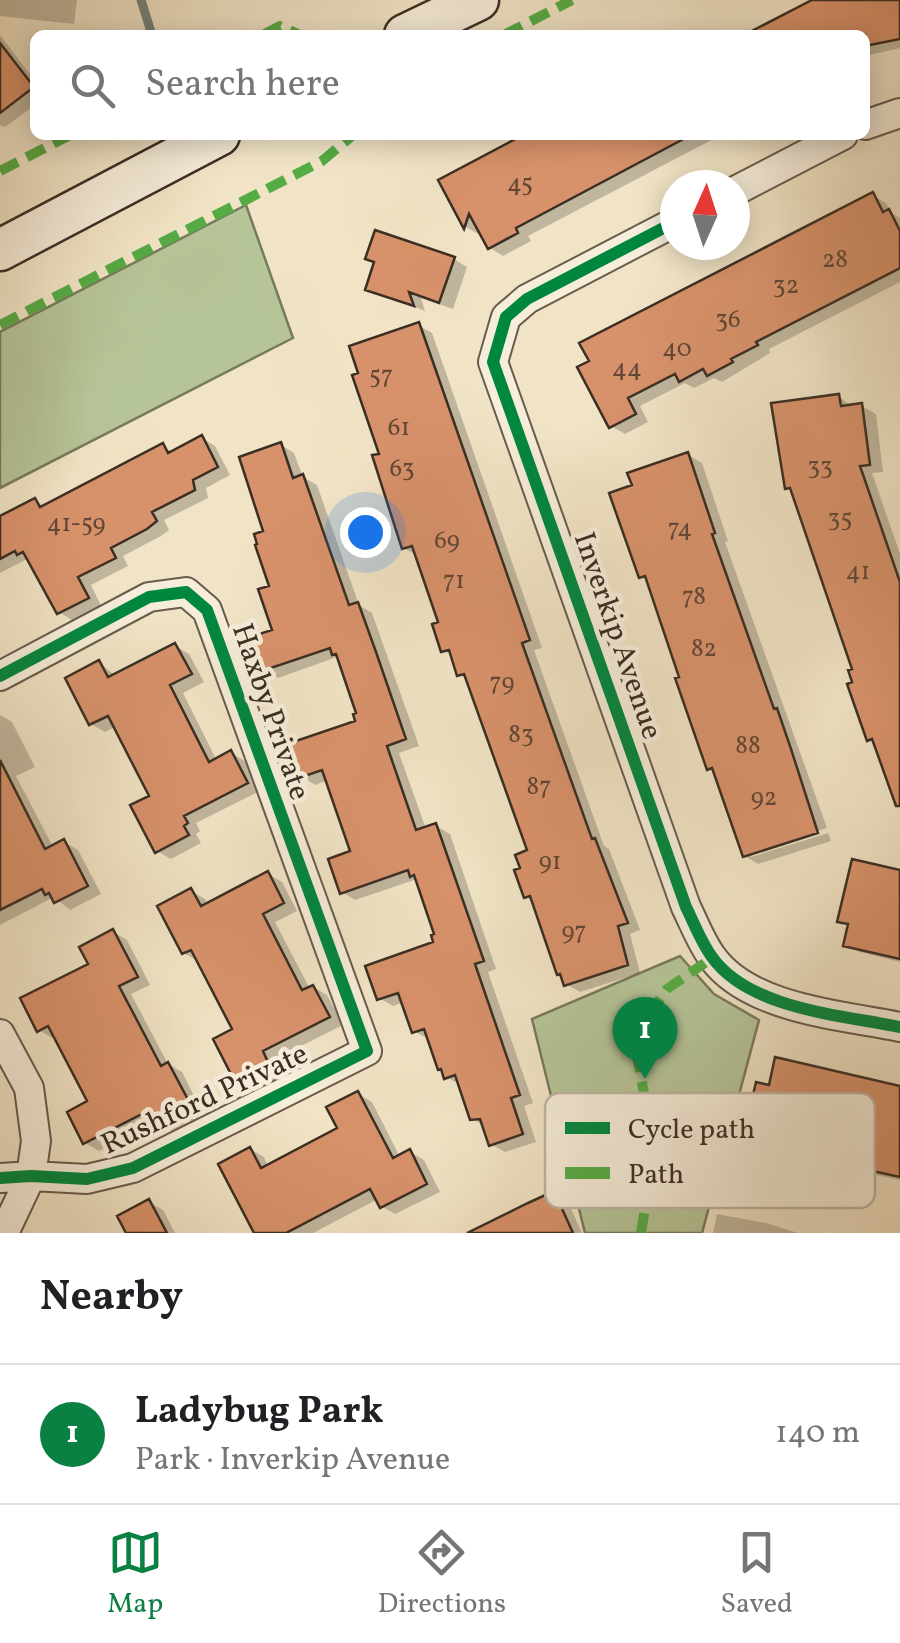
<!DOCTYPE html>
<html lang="en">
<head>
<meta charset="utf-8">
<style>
  body { margin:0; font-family:Vollkorn,serif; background:#f6f6f6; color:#202124 }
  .compass { position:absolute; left:660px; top:170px; width:90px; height:90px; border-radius:50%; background:#fff; box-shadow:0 5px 25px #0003; rotate:3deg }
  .you { position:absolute; left:365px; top:532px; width:35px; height:35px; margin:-25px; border:8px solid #fff; border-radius:50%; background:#1a73e8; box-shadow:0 0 0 15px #1a73e833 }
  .badge { display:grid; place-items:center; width:65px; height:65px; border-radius:50%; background:#0b8043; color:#fff; font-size:32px; font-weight:700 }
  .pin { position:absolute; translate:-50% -82px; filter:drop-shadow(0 2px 5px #0008) }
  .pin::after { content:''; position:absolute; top:52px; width:35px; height:30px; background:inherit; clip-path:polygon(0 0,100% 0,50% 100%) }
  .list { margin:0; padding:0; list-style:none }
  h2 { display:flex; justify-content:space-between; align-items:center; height:130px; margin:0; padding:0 40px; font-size:42px }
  h2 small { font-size:32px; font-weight:400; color:#757577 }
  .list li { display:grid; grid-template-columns:65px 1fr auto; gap:30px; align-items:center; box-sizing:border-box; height:140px; padding:0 40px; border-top:2px solid #e0e0e0 }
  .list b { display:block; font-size:38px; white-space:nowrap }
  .list p { margin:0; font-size:32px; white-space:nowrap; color:#757577 }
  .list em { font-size:32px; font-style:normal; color:#757577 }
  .icon { flex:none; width:55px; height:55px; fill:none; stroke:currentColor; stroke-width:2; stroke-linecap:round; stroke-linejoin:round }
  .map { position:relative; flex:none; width:900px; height:1233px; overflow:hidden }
  .search { position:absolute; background:#fff; box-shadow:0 5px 25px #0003; left:30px; right:30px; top:30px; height:110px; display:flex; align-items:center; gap:25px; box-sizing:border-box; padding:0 35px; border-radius:15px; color:#757577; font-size:38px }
  .sheet { height:270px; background:#fff }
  nav { display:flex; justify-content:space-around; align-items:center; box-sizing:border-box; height:140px; border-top:2px solid #e0e0e0; background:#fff; font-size:28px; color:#757577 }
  nav a { display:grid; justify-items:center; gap:5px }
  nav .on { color:#0b8043 }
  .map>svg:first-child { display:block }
  .green { fill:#b6c598; stroke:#787a5e; stroke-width:2.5 }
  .shadow { fill:#0003 }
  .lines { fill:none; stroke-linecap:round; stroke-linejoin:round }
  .stream { stroke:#74847c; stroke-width:9 }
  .building { fill:#d8926b; stroke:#3a2e24; stroke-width:2.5 }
  .street-casing { stroke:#685c4c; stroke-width:32 }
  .secondary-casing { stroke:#3a2e24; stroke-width:45 }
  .street { stroke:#f6edda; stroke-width:28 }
  .secondary { stroke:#f6edda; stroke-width:40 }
  .quiet { stroke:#55ab44; stroke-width:10; stroke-dasharray:20 10; stroke-linecap:butt }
  .cycleway-casing { stroke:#f6edda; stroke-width:19 }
  .cycleway { stroke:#00873e; stroke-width:12 }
  .labels { text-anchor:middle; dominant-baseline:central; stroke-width:9; stroke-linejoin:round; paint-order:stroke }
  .number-label { font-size:25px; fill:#624736 }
  .street-label { font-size:30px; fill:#3a2e24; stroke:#f6edda }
  .key { fill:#f6edda; stroke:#beb4a3; stroke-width:2.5 }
  .key-label { font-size:28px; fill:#3a2e24 }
</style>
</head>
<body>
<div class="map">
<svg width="900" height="1233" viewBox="0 0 900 1233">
  <rect width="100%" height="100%" fill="#f1e4c6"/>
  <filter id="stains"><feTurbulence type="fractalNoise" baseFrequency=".002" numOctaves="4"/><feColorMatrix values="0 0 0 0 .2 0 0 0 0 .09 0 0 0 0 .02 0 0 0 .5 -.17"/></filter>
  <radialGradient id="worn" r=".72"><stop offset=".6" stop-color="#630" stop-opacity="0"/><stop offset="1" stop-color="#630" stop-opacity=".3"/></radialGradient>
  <path class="green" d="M246,205L293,338L0,488V332Z
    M680,956L714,994L759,1020L702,1233H585L532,1019Z"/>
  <path class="shadow" d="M0,0H77L74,24L0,16Z
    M818,0H900V48L865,56V35H748Z
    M0,35L35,81V105L5,127L0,125Z
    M530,135H721L528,236L531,241L503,256L490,248L480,229L478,234L466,227L442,181Z
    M872,195L886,203L891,213L900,218V282L769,349L770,353L722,382L714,378L694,388L685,383L640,406L648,422L625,434L611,426L581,368Z
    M454,259L467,267L453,309L421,298L425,311L368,289Z
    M418,325L432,333L542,648L534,650L604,846L609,849L640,930L630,934L640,973L580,992L566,984L535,902L526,897L523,869L531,852L469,680L459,674L453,656L443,650L441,624L418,556L404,548L382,455Z
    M838,396L853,407L862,406L876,414L883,472L872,473L900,554V805L877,744L869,739L855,684L856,670L794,491L787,487Z
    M202,438L215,446L230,475L206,488L208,498L164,520L169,530L161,536L123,556L128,566L91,585L101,606L73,621L59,612L29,558L0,573V519L35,501L45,507L163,446L174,453Z
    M281,445L294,453L303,477L317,485L359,605L372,613L419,746L399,753L426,829L436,826L450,834L496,969L488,972L533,1103L524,1106L536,1142L505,1152L491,1144L485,1126L472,1119L459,1084L446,1077L428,1039L414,1031L404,1002L393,1006L379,998L436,944L437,936L417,879L355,900L342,892L353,853L328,780L315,785L301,776L359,722L360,714L340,656L278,678L264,670L276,631L266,533Z
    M688,455L702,463L728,541L725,542L827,828L751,852V857L828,833L831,841L758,864L745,856L716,773L709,769L650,582L641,577L635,487Z
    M175,646L189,654L204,682L183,693L217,761L231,753L245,761L260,791L196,823L200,831L196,834L201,843L171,859L157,851L152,797L116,726L105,732L91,724L99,663L116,676Z
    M0,715L12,722L35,767L16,776L53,847L64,842L78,850L101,894L70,910L54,897L0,925Z
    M900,872V962L860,952L846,945L850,927L840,921Z
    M268,874L282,882L297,911L275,922L310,989L313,987L327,995L343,1025L275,1059L284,1077L253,1093L239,1085L235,1030L198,961L184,953L191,891L205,899L208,905Z
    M113,932L127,940L150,985L131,994L168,1064L182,1072L205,1117L175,1133L161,1125L158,1120L99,1151L85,1143L90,1102L56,1036L52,1038L39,1030L91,965Z
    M900,1089V1180L866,1173L852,1165L853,1161L816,1152L814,1160L787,1153L773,1145L775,1135L748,1124Z
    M358,1094L372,1102L400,1157L410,1152L424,1160L440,1192L395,1214L381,1206L378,1199L313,1233H254L250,1149L264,1157L268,1167L340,1130Z
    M554,1194L568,1202L582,1233H469Z
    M149,1202L163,1210L175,1233H128L120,1217Z
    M717,1214L766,1223L798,1233H713Z"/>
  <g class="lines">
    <path class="stream" d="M141,0L152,35"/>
  </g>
  <path class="building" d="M812,0H900V39L865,46V35H744Z
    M0,43L34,87L0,113Z
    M523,135H691L516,228L518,233L488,249L469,214L464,229L438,180Z
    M873,192L883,212L889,209L900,231V268L756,342L758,345L731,359L733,362L707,376L703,369L679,382L675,374L628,398L636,414L609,428L577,367L589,361L579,343Z
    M375,230L455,257L439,303L409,292L414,306L365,290L374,262L365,259Z
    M419,322L530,640L522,643L592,839L595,838L628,923L618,926L628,965L564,986L560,974L557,975L530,896L524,898L514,870L520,868L515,855L527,850L464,674L457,676L449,650L441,652L432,624L438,622L412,546L402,549L372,455L379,454L352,375L358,373L349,346Z
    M839,394L841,406L862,403L870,465L860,466L900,582V806H896L876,750L872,739L867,741L847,684L852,682L848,670L852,669L790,488L785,489L771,403Z
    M202,435L218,467L193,480L195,490L152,512L157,521L147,529L111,548L116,558L78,577L89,598L57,614L23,552L17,555L15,551L0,559V516L35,498L40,507L163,443L168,453Z
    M281,442L293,478L303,474L349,605L358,602L376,652L406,739L387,746L416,830L436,823L484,961L475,964L520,1095L511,1098L523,1134L489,1146L480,1119L470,1120L455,1075L444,1079L441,1069L438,1070L424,1029L412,1033L398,993L377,1000L365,966L433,942L431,935L434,934L414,875L410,877L408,870L340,894L328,859L350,851L322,770L299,778L287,744L355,721L353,714L356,713L336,654L332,655L330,648L262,671L250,637L272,630L258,589L269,586L255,545L257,544L254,534L263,531L239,457Z
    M688,452L715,533L712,534L774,709L777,708L791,749L818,833L743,857L712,768L707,770L675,678L679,677L645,576L639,578L609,493L632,485L627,473Z
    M175,643L192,674L170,685L209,762L231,750L248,783L184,816L188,823L184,826L189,835L155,853L130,805L149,796L108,716L89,725L65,678L99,660L108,677Z
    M0,760L45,849L64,839L88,886L54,903L49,893L45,895L42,889L0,910Z
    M852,859L900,870V959L843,946L848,924L837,922Z
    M268,871L284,903L263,914L302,990L313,985L330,1017L263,1051L271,1069L237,1086L213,1039L232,1029L191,950L182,954L157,906L191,888L201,906Z
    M113,929L138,977L119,986L161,1066L168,1062L193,1109L159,1127L150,1110L83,1144L67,1112L87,1101L48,1026L37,1032L20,998L88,964L79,947Z
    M775,1057L900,1086V1177L850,1166L852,1157L802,1146L800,1154L770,1147L774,1132L746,1125L756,1082L769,1085Z
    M358,1091L393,1158L410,1149L427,1184L380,1208L370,1189L286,1233H254L218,1164L250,1147L261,1168L337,1128L326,1107Z
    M554,1191L573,1233H467L528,1203Z
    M149,1199L167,1233H126L117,1216Z"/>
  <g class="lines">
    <defs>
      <path id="street" d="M865,125L900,113
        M735,191L843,135
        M675,222L527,299L506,317L493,362L686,907C694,923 701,942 712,957C749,1009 841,1015 900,1027
        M0,676L149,597L186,592L207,610L367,1051L133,1168L87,1179L31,1176L0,1178
        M0,1034L29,1088L36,1141L31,1176L4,1233"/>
      <path id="secondary" d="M405,35L478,0
        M0,250L219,135"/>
    </defs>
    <use href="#street" class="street-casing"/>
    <use href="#secondary" class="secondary-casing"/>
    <use href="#street" class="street"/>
    <use href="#secondary" class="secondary"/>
    <path class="quiet" d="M263,35L280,26L300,35
      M504,35L572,0
      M0,171L70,135
      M0,325L322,161L353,135
      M641,1233L646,1202L671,1161L673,1135L647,1109L637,1056L641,1026L667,989L712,958"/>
    <defs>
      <path id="cycleway" d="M675,222L527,299L506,317L493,362L686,907C694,923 701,942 712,957C749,1009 841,1015 900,1027
        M0,676L149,597L186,592L207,610L367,1051L133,1168L87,1179L31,1176L0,1178"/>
    </defs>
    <use href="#cycleway" class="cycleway-casing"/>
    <use href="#cycleway" class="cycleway"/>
  </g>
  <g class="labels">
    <g class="number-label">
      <text x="520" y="184">45</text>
      <text x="835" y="260">28</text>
      <text x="786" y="286">32</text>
      <text x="728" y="320">36</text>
      <text x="677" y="349">40</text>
      <text x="627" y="369">44</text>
      <text x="381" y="376">57</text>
      <text x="399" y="428">61</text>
      <text x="820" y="467">33</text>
      <text x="402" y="469">63</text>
      <text x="840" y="519">35</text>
      <text x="76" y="524">41-59</text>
      <text x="680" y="529">74</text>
      <text x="447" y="541">69</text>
      <text x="858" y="572">41</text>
      <text x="454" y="581">71</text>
      <text x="694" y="597">78</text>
      <text x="704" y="649">82</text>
      <text x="502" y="683">79</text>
      <text x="521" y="735">83</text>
      <text x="748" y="746">88</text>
      <text x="539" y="787">87</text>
      <text x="764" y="798">92</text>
      <text x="550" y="862">91</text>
      <text x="574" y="932">97</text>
    </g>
    <g class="street-label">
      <text transform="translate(617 636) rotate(71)">Inverkip Avenue</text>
      <text transform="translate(270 712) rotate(71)">Haxby Private</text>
      <text transform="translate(205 1100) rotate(-25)">Rushford Private</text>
    </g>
  </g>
  <rect x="545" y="1093" width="330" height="115" rx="15" class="key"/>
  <rect x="565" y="1122" width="45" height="12" fill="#00873e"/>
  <rect x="565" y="1167" width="45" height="12" fill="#55ab44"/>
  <g class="key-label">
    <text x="628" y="1138">Cycle path</text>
    <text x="628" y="1183">Path</text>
  </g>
  <rect width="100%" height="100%" filter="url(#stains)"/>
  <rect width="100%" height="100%" fill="url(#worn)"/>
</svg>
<svg class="compass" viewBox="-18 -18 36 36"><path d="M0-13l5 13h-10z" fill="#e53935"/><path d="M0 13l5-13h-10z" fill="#757577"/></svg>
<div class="you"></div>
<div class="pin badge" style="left:645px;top:1079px">1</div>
<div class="search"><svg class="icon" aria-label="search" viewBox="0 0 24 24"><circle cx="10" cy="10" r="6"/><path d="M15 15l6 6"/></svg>Search here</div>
</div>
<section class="sheet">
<h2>Nearby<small></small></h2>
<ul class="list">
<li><span class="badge">1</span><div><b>Ladybug Park</b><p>Park · Inverkip Avenue</p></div><em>140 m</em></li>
</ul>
</section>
<nav>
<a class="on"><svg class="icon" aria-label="map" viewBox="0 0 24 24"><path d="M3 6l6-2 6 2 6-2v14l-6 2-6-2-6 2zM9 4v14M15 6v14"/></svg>Map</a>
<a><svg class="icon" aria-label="directions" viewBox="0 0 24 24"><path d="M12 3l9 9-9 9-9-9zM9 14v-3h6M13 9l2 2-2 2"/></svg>Directions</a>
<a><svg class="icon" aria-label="saved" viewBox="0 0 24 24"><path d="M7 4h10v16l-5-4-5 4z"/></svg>Saved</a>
</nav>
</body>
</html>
